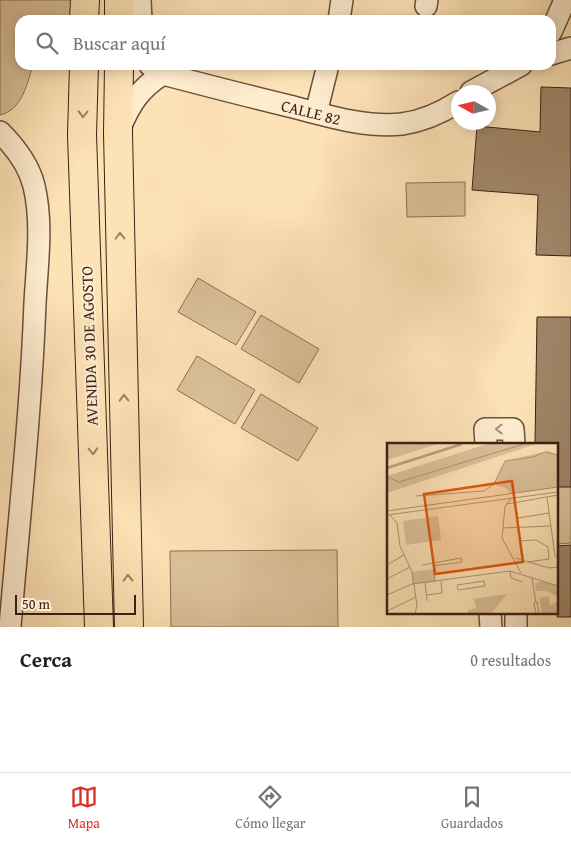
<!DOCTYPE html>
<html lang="es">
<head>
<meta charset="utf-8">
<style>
  body { margin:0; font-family:"Gentium Book Plus",serif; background:#f2f2f2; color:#202124 }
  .compass { position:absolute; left:451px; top:85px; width:45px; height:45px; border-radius:50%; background:#fff; box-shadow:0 2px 12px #0003; rotate:278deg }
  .scale { position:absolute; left:15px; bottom:12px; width:121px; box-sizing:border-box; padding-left:5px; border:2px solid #3b2014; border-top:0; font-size:14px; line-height:18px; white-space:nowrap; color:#3b2014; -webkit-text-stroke:4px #feeccf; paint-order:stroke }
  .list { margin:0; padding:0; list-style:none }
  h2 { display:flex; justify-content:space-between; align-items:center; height:65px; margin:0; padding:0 20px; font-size:21px }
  h2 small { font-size:16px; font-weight:400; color:#757577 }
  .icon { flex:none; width:28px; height:28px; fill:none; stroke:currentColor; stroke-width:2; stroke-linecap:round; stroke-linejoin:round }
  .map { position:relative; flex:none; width:571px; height:627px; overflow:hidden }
  .search { position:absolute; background:#fff; box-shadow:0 2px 12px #0003; left:15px; right:15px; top:15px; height:55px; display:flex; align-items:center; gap:12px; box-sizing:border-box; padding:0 18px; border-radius:15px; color:#757577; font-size:19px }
  .sheet { height:145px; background:#fff }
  nav { display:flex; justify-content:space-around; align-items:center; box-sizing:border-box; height:70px; border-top:1px solid #e0e0e0; background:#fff; font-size:14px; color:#757577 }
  nav a { display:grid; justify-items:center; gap:2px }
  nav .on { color:#d93025 }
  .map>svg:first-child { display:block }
  .green { fill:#dcc19a; stroke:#8c7057 }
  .building { fill:#a08568; stroke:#3b2014 }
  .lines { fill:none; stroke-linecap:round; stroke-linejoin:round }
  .minor-casing { stroke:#6c503c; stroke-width:24 }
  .major-casing { stroke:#3b2014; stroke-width:30 }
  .minor { stroke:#feeccf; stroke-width:21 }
  .major { stroke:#fde2b5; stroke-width:28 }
  .oneway { stroke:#9c8164 }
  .oneway2 { stroke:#a6907b }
  .labels { text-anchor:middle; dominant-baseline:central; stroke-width:4.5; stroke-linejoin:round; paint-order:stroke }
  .street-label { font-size:16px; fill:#3b2014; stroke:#feeccf }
  .inset-river { fill:none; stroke:#bba07e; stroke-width:2.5 }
  .inset-road { fill:none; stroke:#af9475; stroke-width:1 }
  .view { fill:#df560c; fill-opacity:0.15; stroke:#df560c; stroke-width:2.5 }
  .inset-edge { fill:none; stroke:#3b2014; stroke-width:2.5 }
</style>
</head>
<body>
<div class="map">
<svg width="571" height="627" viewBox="0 0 571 627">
  <rect width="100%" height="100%" fill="#fde2b5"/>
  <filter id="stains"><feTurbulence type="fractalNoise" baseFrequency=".004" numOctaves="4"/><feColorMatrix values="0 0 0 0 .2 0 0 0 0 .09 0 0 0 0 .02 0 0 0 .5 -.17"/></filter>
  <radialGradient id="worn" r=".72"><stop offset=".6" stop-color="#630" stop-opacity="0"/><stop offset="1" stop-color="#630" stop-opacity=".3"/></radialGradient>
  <path class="green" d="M0,0H85L84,20H20V65H33C27,84 22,110 0,115Z
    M465,182V216L407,217L406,183Z
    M198,278L256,312L236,345L178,312Z
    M261,315L319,349L299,383L241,349Z
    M197,356L255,390L235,424L177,390Z
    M261,394L318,428L298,461L241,428Z
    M557,486H571V543L557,544Z
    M337,550L338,627H171L170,551Z"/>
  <path class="building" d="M541,87L571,88V256L536,255L538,195L472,190L477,126L540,132Z
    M537,317H571V487H557V444H535Z
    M571,545V617H557V546Z"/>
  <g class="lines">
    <defs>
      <path id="minor" d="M140,0L141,20
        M426,6L427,0
        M339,20L342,0
        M551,32L565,0
        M551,54L571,48
        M150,65L163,74C205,85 247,96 289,106C325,115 364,128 402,124C423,121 441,113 458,102
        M471,92L521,65
        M316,113L328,65
        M120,128C130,104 140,88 163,74
        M0,132C15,147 29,165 34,186C43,223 37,265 35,303C31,411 19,519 10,627
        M486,444L485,429H513L514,444
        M490,613L491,627
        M516,613V627"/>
      <path id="major" d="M84,20L85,0
        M119,20V0
        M84,65L82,135L99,627
        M119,65L118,133L129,627"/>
    </defs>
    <use href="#minor" class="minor-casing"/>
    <use href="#major" class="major-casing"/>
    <use href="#minor" class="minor"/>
    <use href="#major" class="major"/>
  </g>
  <defs><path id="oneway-chevron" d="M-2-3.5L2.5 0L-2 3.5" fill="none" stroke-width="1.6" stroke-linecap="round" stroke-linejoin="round" transform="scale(1.25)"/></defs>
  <g class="oneway">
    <use href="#oneway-chevron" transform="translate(83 114) rotate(91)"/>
    <use href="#oneway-chevron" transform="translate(120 236) rotate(-91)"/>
    <use href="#oneway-chevron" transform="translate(124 398) rotate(-91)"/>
    <use href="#oneway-chevron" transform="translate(93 451) rotate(88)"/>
    <use href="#oneway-chevron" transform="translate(128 578) rotate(-91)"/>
  </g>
  <use class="oneway2" href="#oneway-chevron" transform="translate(499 429) rotate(180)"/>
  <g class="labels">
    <g class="street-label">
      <text transform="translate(311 112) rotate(14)">CALLE 82</text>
      <text transform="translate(89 346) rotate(-92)">AVENIDA 30 DE AGOSTO</text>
    </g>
  </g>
  <g transform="translate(387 443)">
    <rect width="171" height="171" fill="#fde2b5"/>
    <path d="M0,1H50L0,17ZM100,1H149L0,50V33ZM161,8L171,12V44L124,51L119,45L109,42L108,38L118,18ZM51,73L54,97L19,102L16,78ZM47,126L48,139L25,141V129ZM155,138L171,143V154L159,148H149L148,141ZM120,151L104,171H81V167L89,165L87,156ZM162,153L163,163L171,158V171H165L164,166V171H155L152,155Z" fill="#dcc19a"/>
    <path class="inset-river" d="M0,25L75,1"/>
    <path class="inset-road" d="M0,34L12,39L137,1M29,53L97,48L107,41L118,18L146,14L158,9L171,12M160,54L168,113L171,114M124,56L118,63L115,95L134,130M120,61L171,52M0,68L171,44M0,72L171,49M3,72L10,80L13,103L25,129L30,162L28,171M131,75L162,70M116,85L164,83M133,98L149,97L161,104L162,116L141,119M128,115L162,125L171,124M0,122L17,112M35,122L74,115L75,119L46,123M46,122L48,139M123,128L124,135L136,139M145,135L149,160M0,136L23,124M97,138L98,143L71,147L70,142ZM38,140L40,158M0,152L25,141L123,128L171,143M40,152L55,150L54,138M0,168L29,154M149,171L147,160L150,159L152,171"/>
    <path class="view" d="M125,38L136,119L48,131L37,51Z"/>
    <rect width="171" height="171" class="inset-edge"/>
  </g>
  <rect width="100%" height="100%" filter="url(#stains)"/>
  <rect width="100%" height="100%" fill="url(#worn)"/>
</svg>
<svg class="compass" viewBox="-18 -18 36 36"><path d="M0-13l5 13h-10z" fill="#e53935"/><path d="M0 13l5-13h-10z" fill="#757577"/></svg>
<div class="scale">50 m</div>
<div class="search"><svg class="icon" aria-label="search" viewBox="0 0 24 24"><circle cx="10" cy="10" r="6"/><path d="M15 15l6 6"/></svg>Buscar aquí</div>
</div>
<section class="sheet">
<h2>Cerca<small>0 resultados</small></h2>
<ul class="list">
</ul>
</section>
<nav>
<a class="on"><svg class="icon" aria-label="map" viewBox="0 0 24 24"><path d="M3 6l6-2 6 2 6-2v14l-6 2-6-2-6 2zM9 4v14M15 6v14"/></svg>Mapa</a>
<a><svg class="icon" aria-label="directions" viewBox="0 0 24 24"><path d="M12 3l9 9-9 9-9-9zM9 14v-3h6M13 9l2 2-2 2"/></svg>Cómo llegar</a>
<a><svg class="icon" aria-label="saved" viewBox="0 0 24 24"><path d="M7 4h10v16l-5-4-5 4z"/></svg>Guardados</a>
</nav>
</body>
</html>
